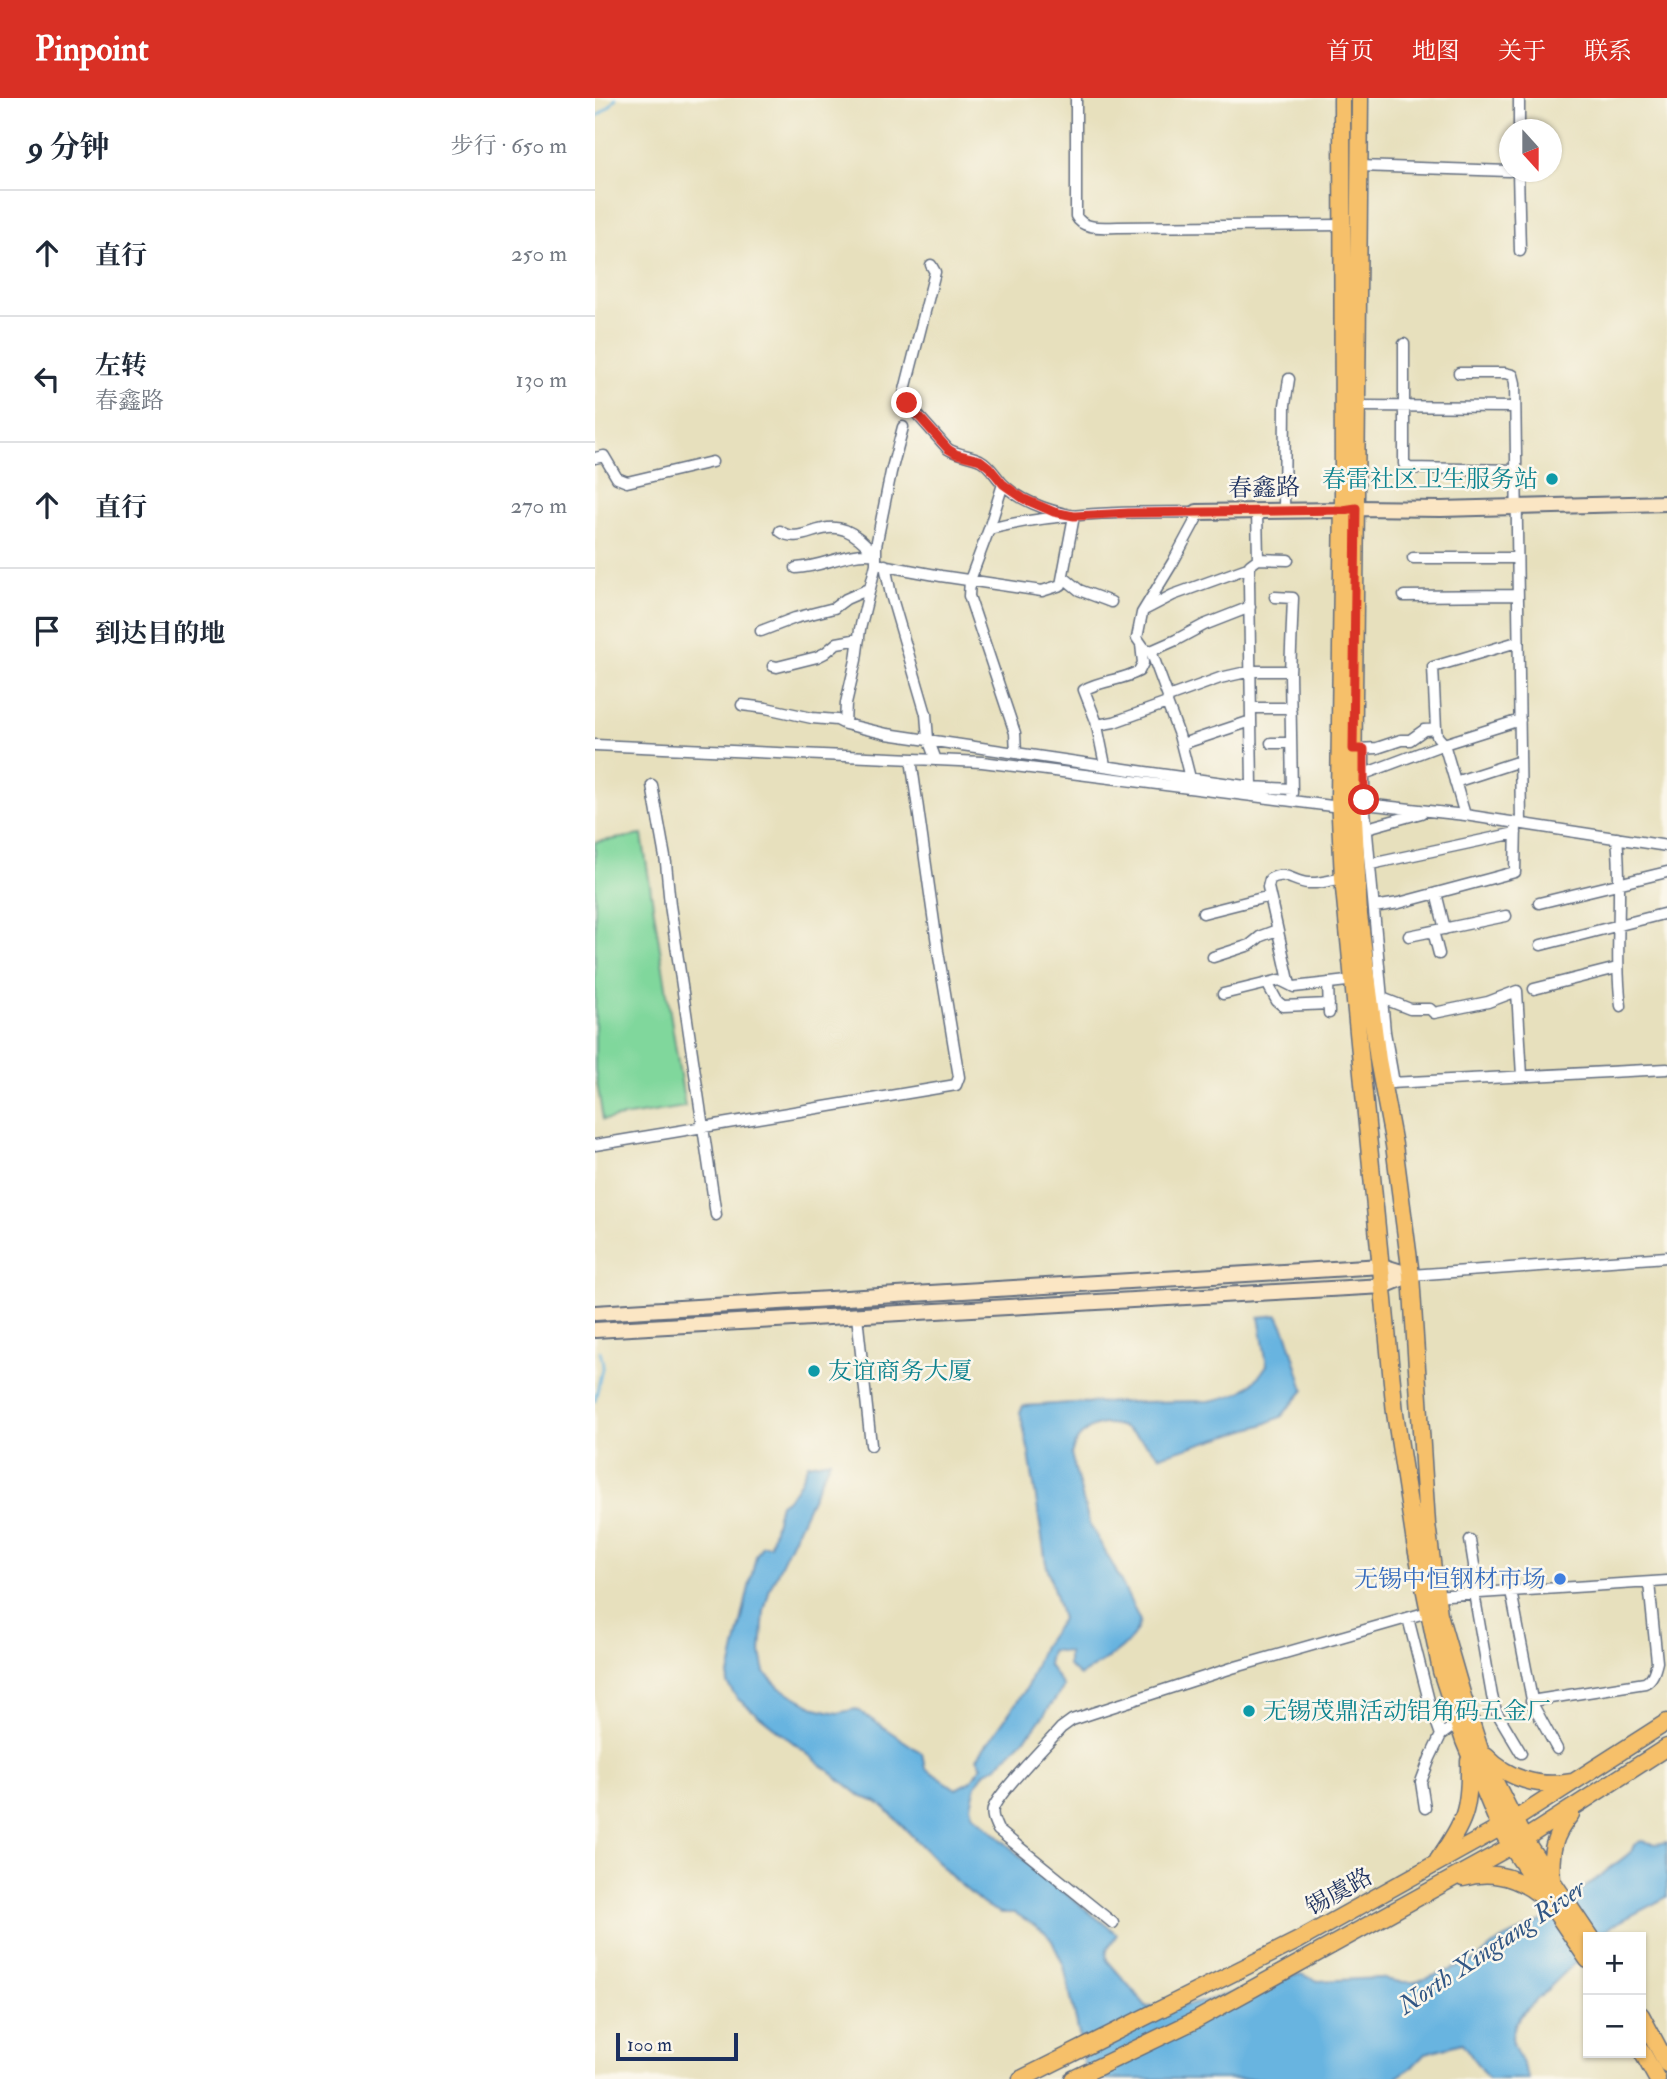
<!DOCTYPE html>
<html lang="zh">
<head>
<meta charset="utf-8">
<style>
  body { margin:0; font-family:"IM FELL Double Pica","Noto Serif SC",serif; background:#f6f6f7; color:#1f2937 }
  .controls { position:absolute; right:21px; bottom:21px; display:grid; overflow:hidden; border-radius:0px; box-shadow:0 2px 5px #0004 }
  .controls button { width:63px; height:63px; display:grid; place-items:center; padding:0; border:0; border-bottom:2px solid #e0e1e3; background:#fff; color:#1f2937; font:35px sans-serif }
  .compass { position:absolute; left:904px; top:21px; width:63px; height:63px; border-radius:50%; background:#fff; box-shadow:0 2px 5px #0004; rotate:159deg }
  .scale { position:absolute; left:21px; bottom:18px; width:122px; box-sizing:border-box; padding-left:7px; border:4px solid #1b2f5e; border-top:0; font-size:19px; line-height:24px; white-space:nowrap; color:#1b2f5e; -webkit-text-stroke:5px #fbf7ec; paint-order:stroke }
  .stop { position:absolute; width:21px; height:21px; margin:-16px; border:5px solid #d93025; border-radius:50%; background:#fff }
  .stop.end { background:#d93025; border-color:#fff; box-shadow:0 2px 7px #0008 }
  .list { margin:0; padding:0; list-style:none }
  h2 { display:flex; justify-content:space-between; align-items:center; height:91px; margin:0; padding:0 28px; font-size:30px }
  h2 small { font-size:23px; font-weight:400; color:#747a83 }
  .list li { display:grid; grid-template-columns:46px 1fr auto; gap:21px; align-items:center; box-sizing:border-box; height:126px; padding:0 28px; border-top:2px solid #e0e1e3 }
  .list b { display:block; font-size:26px; white-space:nowrap }
  .list p { margin:0; font-size:23px; white-space:nowrap; color:#747a83 }
  .list em { font-size:23px; font-style:normal; color:#747a83 }
  .icon { flex:none; width:38px; height:38px; fill:none; stroke:currentColor; stroke-width:2; stroke-linecap:round; stroke-linejoin:round }
  .map { position:relative; flex:none; width:1072px; height:1981px; overflow:hidden }
  header { display:flex; align-items:center; gap:42px; box-sizing:border-box; height:98px; padding:0 35px; background:#d93025; color:#fff }
  header strong { font-size:33px }
  nav { display:flex; gap:38px; margin-inline-start:auto; font-size:24px }
  main { display:flex }
  aside { flex:1; background:#fff }
  .map>svg:first-child { display:block }
  .green { fill:#80d79c; stroke:#4e837d; stroke-width:2 }
  .water { fill:#67b4e0; stroke:#41729f; stroke-width:2 }
  .lines { fill:none; stroke-linecap:round; stroke-linejoin:round }
  .stream { stroke:#67b4e0; stroke-width:2.5 }
  .minor-casing { stroke:#626d7f; stroke-width:13 }
  .secondary-casing { stroke:#626d7f; stroke-width:18 }
  .primary-casing { stroke:#626d7f; stroke-width:19 }
  .minor { stroke:#fff; stroke-width:10 }
  .secondary { stroke:#fbe6c4; stroke-width:14 }
  .primary { stroke:#f6c06b; stroke-width:16 }
  .route { stroke:#d93025; stroke-width:9 }
  .culture-dot { fill:#0f9aa8; stroke:#fbf7ec; stroke-width:2.5 }
  .shop-dot { fill:#3f7fe0; stroke:#fbf7ec; stroke-width:2.5 }
  .labels { text-anchor:middle; dominant-baseline:central; stroke-width:5; stroke-linejoin:round; paint-order:stroke }
  .culture-label { font-size:24px; fill:#0d838f; stroke:#fbf7ec; text-anchor:start }
  .street-label { font-size:24px; fill:#1b2f5e; stroke:#fbf7ec }
  .shop-label { font-size:24px; fill:#366cbe; stroke:#fbf7ec; text-anchor:end }
  .water-label { font-size:26px; font-style:italic; fill:#325785; stroke:#fbf7ec }
</style>
</head>
<body>
<header>
<strong>Pinpoint</strong>
<nav><a>首页</a><a>地图</a><a>关于</a><a>联系</a></nav>
</header>
<main>
<aside>
<h2>9 分钟<small>步行 · 650 m</small></h2>
<ul class="list">
<li><svg class="icon" aria-label="ahead" viewBox="0 0 24 24"><path d="M12 20V5M6 11l6-6 6 6"/></svg><div><b>直行</b></div><em>250 m</em></li>
<li><svg class="icon" aria-label="left" viewBox="0 0 24 24"><path d="M17 20v-9H6M10 6l-5 5 5 5"/></svg><div><b>左转</b><p>春鑫路</p></div><em>130 m</em></li>
<li><svg class="icon" aria-label="ahead" viewBox="0 0 24 24"><path d="M12 20V5M6 11l6-6 6 6"/></svg><div><b>直行</b></div><em>270 m</em></li>
<li><svg class="icon" aria-label="arrive" viewBox="0 0 24 24"><path d="M6 21V4h12l-3 4 3 4H6"/></svg><div><b>到达目的地</b></div></li>
</ul>
</aside>
<div class="map">
<svg width="1072" height="1981" viewBox="0 0 1072 1981">
  <rect width="100%" height="100%" fill="#fbf7ec"/>
  <filter id="ink" filterUnits="userSpaceOnUse"><feTurbulence type="fractalNoise" baseFrequency=".0143" numOctaves="2"/><feDisplacementMap in="SourceGraphic" scale="14" xChannelSelector="R" yChannelSelector="G"/><feConvolveMatrix kernelMatrix="1 2 1 2 8 2 1 2 1" color-interpolation-filters="sRGB"/></filter>
  <filter id="wash" filterUnits="userSpaceOnUse"><feTurbulence type="fractalNoise" baseFrequency=".00686" numOctaves="4" result="noise"/><feDisplacementMap in="SourceGraphic" scale="28" xChannelSelector="R" yChannelSelector="G"/><feGaussianBlur stdDeviation="1.57" result="paint"/><feColorMatrix in="noise" values="0 0 0 0 0 0 0 0 0 0 0 0 0 0 0 0 0 1.4 0 .05"/><feComposite in="paint" operator="in"/></filter>
  <g filter="url(#wash)">
    <rect width="100%" height="100%" fill="#e7e0bd"/>
    <path class="green" d="M47,737L90,1009L8,1022L0,972V744Z"/>
    <path class="water" d="M683,1217L692,1236L709,1292L686,1319L667,1327L565,1358C554,1348 542,1336 529,1330C505,1319 483,1332 476,1356L494,1425L519,1469L545,1523C539,1549 506,1564 485,1578L473,1568V1554L456,1552L453,1566L469,1589L437,1633L400,1670L390,1674L381,1687L376,1708L378,1716L435,1767L522,1836C517,1846 509,1850 512,1862L552,1909L595,1907L706,1876L723,1883L785,1880L805,1884H820L847,1875L881,1862L903,1844L948,1822L1036,1754L1039,1747L1046,1743L1061,1746L1072,1744V1799L1016,1828L1005,1839H993V1852L925,1918L920,1927L917,1938L918,1946L934,1981H893L867,1945L831,1955L816,1970L799,1981H491L485,1941L469,1868L457,1843L450,1834L420,1815H406L388,1806L360,1782L290,1710L282,1704L267,1699L143,1601L132,1586L161,1458L167,1447H175L185,1406C201,1397 206,1382 213,1366L235,1362L175,1490L169,1513L166,1554L170,1575L185,1590L221,1610L233,1613L243,1615L261,1611L327,1655L330,1670L361,1691L376,1683L387,1668L382,1660L431,1591L448,1548L467,1521L451,1465L434,1355L425,1314L428,1308L477,1305L614,1303C643,1298 656,1292 672,1267L664,1219Z"/>
    <g class="lines">
      <path class="stream" d="M0,20L15,8L21,0
        M0,1303L8,1266L5,1253"/>
    </g>
  </g>
  <g filter="url(#ink)">
    <g class="lines">
      <defs>
        <path id="minor" d="M481,0V118C488,132 508,129 523,129L747,127
          M924,32V0
          M764,68L914,73
          M923,74L925,153
          M809,246V366L814,370L921,372
          M864,275H910L918,277L920,285L926,725
          M762,308L920,309
          M0,360L9,358L22,380L32,384L117,364
          M689,413L690,307L694,281
          M394,431L408,386
          M185,433C204,448 226,422 250,432C263,437 272,448 281,457
          M818,460H922
          M663,461L693,462
          M281,466L346,478L447,493L466,487L479,418C455,413 426,404 408,386C400,378 395,367 385,362C374,357 363,357 353,351L312,305L309,296L340,174L336,167
          M290,467L296,497L331,616L333,641L341,662
          M201,470C230,469 253,452 281,457
          M468,479L484,492L516,504
          M809,498L922,497
          M680,499L698,500L695,575L697,695
          M549,512L578,497L655,469
          M166,533L200,520L239,510L251,501L274,491
          M556,553L581,542L609,527L655,509
          M178,568L182,569L222,559L230,555L242,545L264,541
          M573,599L625,580L656,573H695
          M147,607L171,610L217,620L242,622L250,626L292,636L550,674L657,689L697,691
          M656,610H696
          M250,626L251,605L261,562L265,531L281,466V448L296,374L308,329
          M502,627L519,624L572,605
          M841,631L838,569L922,544
          M676,645H696
          M587,646L656,623
          M0,647L387,664L745,709
          M763,651L782,650L806,642H815L829,632L841,631L842,638L849,646L870,717
          M769,651V702L790,934L799,985
          M421,655L420,635L374,498L375,482L394,431C461,414 533,414 602,414
          M510,667L501,623L489,592C506,582 526,583 544,573L548,565L546,546
          M769,676L849,646L925,622
          M595,680L584,637L572,605L573,599L556,553L549,550L542,540L547,515L578,464L605,414
          M860,684L925,663
          M57,687L71,765L75,807L121,1117
          M657,689L654,484L655,467L663,461L662,413
          M770,706L870,717L1072,748
          M772,730L826,715
          M1022,740C1028,796 1019,852 1026,908
          M776,766L921,735
          M841,795L850,831
          M944,805L1072,774
          M779,809L804,805L920,774L921,725
          M608,815L675,798
          M838,833L844,856
          M814,838L911,818
          M946,847L1072,815
          M618,859L655,847L666,838L682,832
          M672,885L682,903L688,908L734,906
          M733,885L734,915
          M695,887L673,789L675,781C690,772 698,784 713,785C725,786 737,782 748,780
          M939,891L1022,870
          M628,896L685,882L699,889L761,882
          M787,900L815,911H835L839,915L893,904L922,893L927,978
          M795,985L1072,971
          M0,1047L361,987L364,979L343,853L316,661
          M816,1177L1072,1159
          M262,1218L276,1347
          M875,1442L879,1467V1495L897,1598L901,1613L926,1655
          M916,1493L938,1607L962,1651
          M838,1498L1072,1483
          M813,1520L834,1603L846,1637
          M936,1603L1050,1585C1058,1581 1060,1572 1062,1564L1054,1485
          M830,1710L826,1684L835,1660L846,1637L863,1625
          M518,1825L403,1732C400,1725 396,1718 398,1711C402,1696 453,1645 466,1630L477,1622L498,1615L637,1570L833,1514"/>
        <path id="secondary" d="M602,414L748,412L761,410L846,411L1072,405
          M0,1215L787,1168L816,1177
          M0,1232L789,1188L816,1177"/>
        <path id="primary" d="M747,0L748,399L744,699L748,780L800,1315L820,1445L846,1573L869,1643L905,1730L916,1748L993,1862
          M765,0L758,701L764,817L783,962L799,1047L816,1177L832,1426L844,1516L868,1599L887,1658L929,1741L995,1839
          M891,1658C913,1681 944,1690 976,1684
          M843,1762C870,1723 875,1712 874,1663
          M868,1780C897,1771 922,1779 945,1797
          M957,1782C955,1754 958,1738 976,1716
          M1046,1917L1072,1966
          M1046,1952L1062,1981
          M426,1981L704,1842L919,1722L1072,1624
          M478,1981L601,1922L929,1741L1072,1649"/>
      </defs>
      <use href="#minor" class="minor-casing"/>
      <use href="#secondary" class="secondary-casing"/>
      <use href="#primary" class="primary-casing"/>
      <use href="#minor" class="minor"/>
      <use href="#secondary" class="secondary"/>
      <use href="#primary" class="primary"/>
    </g>
  </g>
  <g class="lines" filter="url(#ink)">
    <path class="route" d="M312,305L353,351L361,356L385,362L394,369L408,386L429,401L459,414L479,418L534,415L748,412L761,410L758,651H769V702"/>
  </g>
  <g class="culture-dot">
    <circle cx="957" cy="381" r="7"/>
    <circle cx="219" cy="1273" r="7"/>
    <circle cx="654" cy="1613" r="7"/>
  </g>
  <circle class="shop-dot" cx="965" cy="1481" r="7"/>
  <g class="labels">
    <g class="culture-label">
      <text x="943" y="381" text-anchor="end">春雷社区卫生服务站</text>
      <text x="233" y="1273">友谊商务大厦</text>
      <text x="668" y="1613">无锡茂鼎活动铝角码五金厂</text>
    </g>
    <g class="street-label">
      <text transform="translate(669 390) rotate(-1)">春鑫路</text>
      <text transform="translate(744 1794) rotate(-29)">锡虞路</text>
    </g>
    <g class="shop-label">
      <text x="951" y="1481">无锡中恒钢材市场</text>
    </g>
    <g class="water-label">
      <text transform="translate(897 1849) rotate(-34)">North Xingtang River</text>
    </g>
  </g>
</svg>
<div class="controls">
<button>+</button>
<button>−</button>
</div>
<svg class="compass" viewBox="-18 -18 36 36"><path d="M0-13l5 13h-10z" fill="#e53935"/><path d="M0 13l5-13h-10z" fill="#747a83"/></svg>
<div class="scale">100 m</div>
<div class="stop" style="left:769px;top:702px"></div>
<div class="stop end" style="left:312px;top:305px"></div>
</div>
</main>
</body>
</html>
